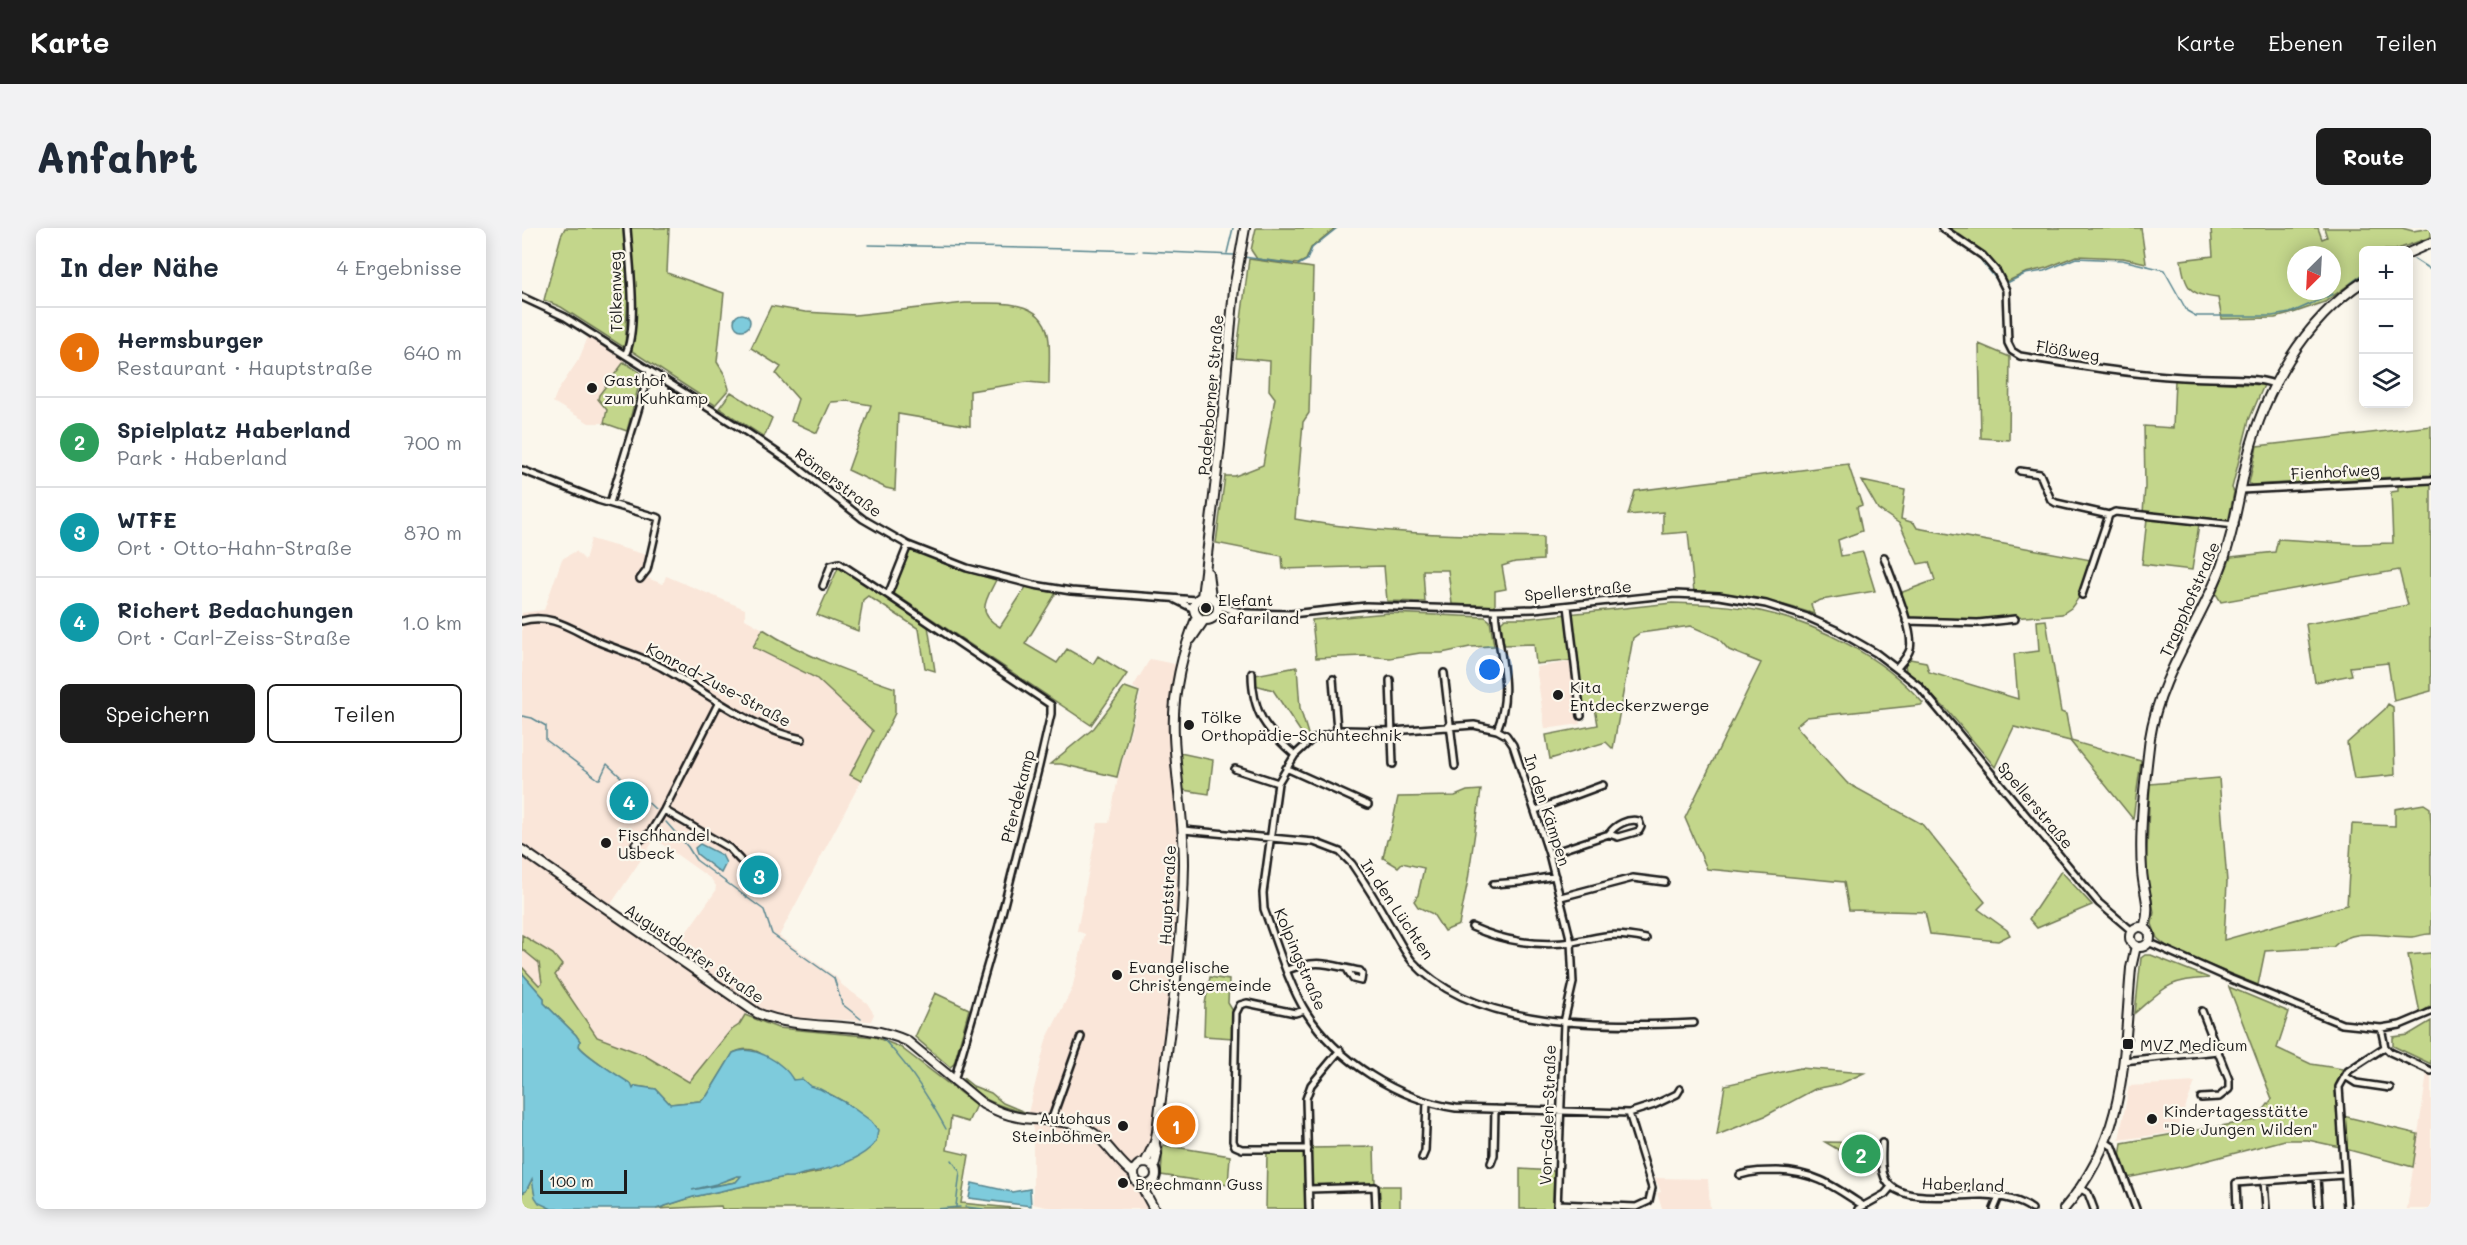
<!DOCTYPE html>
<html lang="de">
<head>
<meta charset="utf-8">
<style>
  body { margin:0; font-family:Mali,sans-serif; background:#f2f2f3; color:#1f2937 }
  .controls { position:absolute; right:18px; top:18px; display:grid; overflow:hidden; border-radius:9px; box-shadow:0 3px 15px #0003 }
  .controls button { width:54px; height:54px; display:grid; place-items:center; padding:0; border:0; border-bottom:2px solid #e0e1e3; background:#fff; color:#1f2937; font:30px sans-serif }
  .compass { position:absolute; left:1765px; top:18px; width:54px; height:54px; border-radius:50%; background:#fff; box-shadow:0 3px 15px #0003; rotate:204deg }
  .scale { position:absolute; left:18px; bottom:15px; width:87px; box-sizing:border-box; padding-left:6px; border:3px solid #1c1c1c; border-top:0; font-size:16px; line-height:21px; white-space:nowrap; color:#1c1c1c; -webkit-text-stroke:4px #fbf7ec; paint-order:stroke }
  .you { position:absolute; left:968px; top:442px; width:21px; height:21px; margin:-15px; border:4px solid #fff; border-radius:50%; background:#1a73e8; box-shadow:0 0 0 9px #1a73e833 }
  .badge { display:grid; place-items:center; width:39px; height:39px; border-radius:50%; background:#1c1c1c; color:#fff; font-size:20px; font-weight:700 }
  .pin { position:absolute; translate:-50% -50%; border:3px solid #fff; box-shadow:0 2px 6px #0006 }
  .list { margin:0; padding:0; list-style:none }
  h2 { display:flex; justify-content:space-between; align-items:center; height:78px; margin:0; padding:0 24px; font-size:26px }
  h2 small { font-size:20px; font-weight:400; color:#747a83 }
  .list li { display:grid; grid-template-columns:39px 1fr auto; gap:18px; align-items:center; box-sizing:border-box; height:90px; padding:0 24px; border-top:2px solid #e0e1e3 }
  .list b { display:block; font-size:22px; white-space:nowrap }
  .list p { margin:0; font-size:20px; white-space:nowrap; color:#747a83 }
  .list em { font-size:20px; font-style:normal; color:#747a83 }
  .actions { display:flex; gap:12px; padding:18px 24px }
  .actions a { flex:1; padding:14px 0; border:2px solid #1c1c1c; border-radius:9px; text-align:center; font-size:21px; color:#1c1c1c }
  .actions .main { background:#1c1c1c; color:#fff }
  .icon { flex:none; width:33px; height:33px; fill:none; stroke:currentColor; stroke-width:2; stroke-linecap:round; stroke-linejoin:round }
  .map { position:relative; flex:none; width:1909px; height:981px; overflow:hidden; border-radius:9px }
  header { display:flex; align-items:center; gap:36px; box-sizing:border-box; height:84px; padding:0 30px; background:#1c1c1c; color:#fff }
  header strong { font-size:28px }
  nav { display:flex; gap:33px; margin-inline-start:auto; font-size:21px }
  .intro { display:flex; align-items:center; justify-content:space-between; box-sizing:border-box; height:144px; padding:0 36px }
  h1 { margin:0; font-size:42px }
  .button { padding:15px 27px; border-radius:9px; background:#1c1c1c; color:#fff; font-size:21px; font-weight:700 }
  main { display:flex; gap:36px; padding:0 36px }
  aside { flex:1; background:#fff; border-radius:9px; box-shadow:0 3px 15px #0003 }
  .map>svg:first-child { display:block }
  .built { fill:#fae6d9; fill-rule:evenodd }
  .green { fill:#c3d68b; stroke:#707954; stroke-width:1.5; fill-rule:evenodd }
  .water { fill:#7ecbdc; stroke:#57858f; stroke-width:1.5; fill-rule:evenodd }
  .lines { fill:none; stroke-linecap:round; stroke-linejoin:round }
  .stream { stroke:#57858f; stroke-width:1.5 }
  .street-casing { stroke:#1c1c1c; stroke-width:10 }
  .secondary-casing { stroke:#1c1c1c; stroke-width:12 }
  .street { stroke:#fbf7ec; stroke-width:5 }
  .secondary { stroke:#fbf7ec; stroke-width:8 }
  .poi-dot { fill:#1c1c1c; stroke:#fbf7ec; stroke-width:2 }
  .labels { text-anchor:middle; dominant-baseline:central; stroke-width:4.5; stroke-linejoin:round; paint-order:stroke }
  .street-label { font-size:16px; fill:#1c1c1c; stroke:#fbf7ec }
  .poi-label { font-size:16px; fill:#1c1c1c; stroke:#fbf7ec; text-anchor:start }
</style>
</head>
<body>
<header>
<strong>Karte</strong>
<nav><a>Karte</a><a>Ebenen</a><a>Teilen</a></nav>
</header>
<div class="intro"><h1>Anfahrt</h1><a class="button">Route</a></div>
<main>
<aside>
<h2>In der Nähe<small>4 Ergebnisse</small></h2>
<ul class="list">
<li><span class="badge" style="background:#e8710a">1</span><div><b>Hermsburger</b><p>Restaurant · Hauptstraße</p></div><em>640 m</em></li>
<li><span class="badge" style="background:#2e9e5b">2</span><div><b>Spielplatz Haberland</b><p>Park · Haberland</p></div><em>700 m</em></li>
<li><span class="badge" style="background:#0f9aa8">3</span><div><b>WTFE</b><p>Ort · Otto-Hahn-Straße</p></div><em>870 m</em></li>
<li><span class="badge" style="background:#0f9aa8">4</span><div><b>Richert Bedachungen</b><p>Ort · Carl-Zeiss-Straße</p></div><em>1.0 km</em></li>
</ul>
<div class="actions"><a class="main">Speichern</a><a>Teilen</a></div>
</aside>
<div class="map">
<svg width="1909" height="981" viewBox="0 0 1909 981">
  <rect width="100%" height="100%" fill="#fbf7ec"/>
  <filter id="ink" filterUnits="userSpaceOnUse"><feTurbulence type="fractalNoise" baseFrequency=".0167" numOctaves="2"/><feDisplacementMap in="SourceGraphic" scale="12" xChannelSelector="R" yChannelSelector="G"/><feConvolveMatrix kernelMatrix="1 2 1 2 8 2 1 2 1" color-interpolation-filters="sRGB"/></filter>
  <g filter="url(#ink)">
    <path class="built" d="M66,109L104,131L77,167L85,182L82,195H67L31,174L35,164L57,131Z
      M69,311L128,328L125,350L141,356L144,348L223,381V391L241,401L231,419L294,450L351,503L328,547L339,553L257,708L314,749L320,757L345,775L352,786L349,793L272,790L238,781L230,775L217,797L208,803L167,854L122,827L75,809L32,747L31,726L0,707V385L22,382L40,331L54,323L63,332ZM133,611L189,651L194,658L193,664L153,720L89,676Z
      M628,431L657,437L649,479L648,510L655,606L656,689L647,784L635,896L624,931L612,938L609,943V953L614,961L622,964L626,981H533L511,976V896L506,885L524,812L550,761L563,706L555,703L576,595H587L596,550L619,464L611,459Z
      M1048,434L1058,496L1023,501L1014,439Z
      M0,721L17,735L20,754L17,757L0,739Z
      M1905,845L1909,847V981H1885Z
      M1673,854L1654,904L1597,912L1607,858Z
      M1133,950L1186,951L1188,981H1140L1135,965L1139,964Z"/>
    <path class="green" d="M43,0H102L106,65L103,120L39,79L22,72L39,8Z
      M108,0H147L145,45L202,65L195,134L203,147L207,161L193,177L110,123L112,93Z
      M734,0H813L789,20L784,32L776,36L735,31L729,22Z
      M1425,0H1619L1624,35L1601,30L1554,28L1524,40L1503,45L1484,54L1463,26Z
      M1689,0H1796L1800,11L1805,9L1802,0H1880L1891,3L1909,0V9L1873,22H1842L1841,46L1803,74L1768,86L1753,90L1700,91L1696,70C1668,67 1663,61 1659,32L1691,28ZM1774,27H1810V63H1774Z
      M727,31L791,40L787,185L781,194L773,291C855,306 938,307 1021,309V332L993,334L980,338L984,361L973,363V378L930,376L926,342H901L903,374L865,373L862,338L761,341L760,328L694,315L703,248H713L741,237L753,170L747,162L748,133L714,130Z
      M443,75C476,76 523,68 527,113C528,127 527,142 527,156L505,154L448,163V198L376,186L373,262L364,260L326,242L349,177L326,173L309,174L295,205L269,193L276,171L254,146L259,139L229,120L249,78L283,84L333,87Z
      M1457,116L1488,129L1487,212L1459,210Z
      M102,134L116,143L119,149L105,203L82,195L85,182L76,171L77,167Z
      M1653,152L1742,157L1727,192L1710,260L1712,264L1706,295L1621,285L1623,259L1622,198L1651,200Z
      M209,164L250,190L242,209L197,180Z
      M1909,198V247L1729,257L1727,255L1735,218Z
      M1326,236L1340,277L1335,279L1340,303L1316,312L1319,328L1341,324L1353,363L1299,372L1289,376L1292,386C1252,373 1215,364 1172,364L1166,304L1141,306V284L1106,287L1113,263Z
      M1340,253L1383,262L1379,291L1392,295L1395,300L1569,332L1558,368L1549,380L1540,386L1451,393L1388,390L1378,365L1413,352L1407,334L1396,336L1378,296L1356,281Z
      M1909,255V463L1872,473L1866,435L1828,439L1830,447L1793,454L1784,396L1886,377L1877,342L1699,374L1694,366L1709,329L1753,324L1756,311L1836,316L1871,315L1869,264L1876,263V256Z
      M1625,291L1677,296L1670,342L1620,336Z
      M389,321L430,339L474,352C464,372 453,385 478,399L504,359L534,365L503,416L535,435L545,421L571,436L576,428L605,446L569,497L370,364L385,324Z
      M317,338L406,398L413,443L403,440L397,401L346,368L341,372L336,403L295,387Z
      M676 380a8 8 0 1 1 16 0a8 8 0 1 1-16 0Z
      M1150,375C1180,376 1209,377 1238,383C1297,396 1361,429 1401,475L1399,477L1285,489L1274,498L1325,555L1400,596L1463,674L1456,681L1485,702L1488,707L1476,713L1408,706L1403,684L1327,682L1322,654L1185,641L1163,590L1239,435L1207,422L1196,410L1169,398L1118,405L1111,410L1091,521L1084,514L1028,531L1024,507L1076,497L1073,480L1061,479L1055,432L1014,436L1012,416L982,417L979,394L983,390H1008Z
      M866,385L963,389L968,393L972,418L948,419L920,425H898L868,430L842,428L794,430L790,392Z
      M1524,392L1539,484L1544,486L1549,513L1619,533L1611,591L1548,513L1492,499L1473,539L1425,482L1384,443L1383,436L1388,431L1404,434L1407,444L1496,471L1492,426L1517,423L1515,393Z
      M241,401C282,428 327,444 373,460V485L339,553L328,547L351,503L294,450L231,419Z
      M775,439L778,480L786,506L782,509L751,462L733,457V447Z
      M603,459L617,464L595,549L539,536H528L572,500Z
      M1866,476L1871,479L1873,547L1832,551L1825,515L1863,481Z
      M658,525L691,532L687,566L661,562Z
      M1697,550L1705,654L1702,712L1825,677L1830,596L1873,598V581L1902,576L1908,580L1909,597V706C1902,705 1897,709 1890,709C1864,710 1833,697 1811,719L1743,723L1736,757L1648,721L1635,710L1630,696L1632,684L1624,643L1628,556Z
      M959,562L946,652L937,697L922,703L911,686L896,679L892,673L896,667L902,640L880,635L876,639L861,630L865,612L867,611L876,569L933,568L945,563Z
      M1539,643L1570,677L1515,700L1507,691Z
      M0,707L31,726L40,737L33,747L75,809L122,827L167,854L208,803L217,797L223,787L256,800L353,809L378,819L454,877L446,894L429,889L425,922L447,927L439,975L500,981H200L199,978L134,981L171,969L263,949C274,951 285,945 298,944L332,881C314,866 295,862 274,853C253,844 239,810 211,825L185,868L178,873L148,876L134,861L114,858L110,861L109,856C98,850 63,826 57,818L58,813L54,807L22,775V770L0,745V739L17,757L20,755L17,735L0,721Z
      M1909,725V778L1898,785L1886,727Z
      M1623,727H1629L1687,750C1646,752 1643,759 1613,785L1619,730Z
      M688,749L707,752L706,775L711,783V810L682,808L683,776Z
      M1707,759L1767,784L1755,820L1789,836L1821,841L1814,856L1818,919L1786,912H1763L1664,938L1605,950L1598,930L1600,915L1734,892L1750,871Z
      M413,765L447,781L432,836L428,839L393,809Z
      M1909,793V836L1871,818V809L1886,807Z
      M1278,840L1342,845L1318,856L1293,861L1243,888L1195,907L1203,857Z
      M441,850L451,858L469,865L481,875L505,885C485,881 450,870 441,850Z
      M1821,888L1896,906L1891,939L1823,921Z
      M1303,914L1356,915L1355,936H1341Z
      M641,917L708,928L706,957L639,947Z
      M852,919L853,956L789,958L788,920Z
      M745,923L782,924L783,981H744Z
      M998,941L1032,943L1031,981H998Z
      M215,948H220L214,954L169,962C182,954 201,956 215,948Z
      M10,951L12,953C10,973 18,971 30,981H0V965L4,963Z
      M856,958H878V981H857Z"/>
    <path class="water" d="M212 94a8 8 0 1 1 16 0a8 8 0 1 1-16 0Z
      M178,616L200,627L204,635L199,645L175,626L173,620Z
      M0,745L22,770V775L54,807L58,813L57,818C63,827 98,849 109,856L111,861L113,858L134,861L148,876L178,873L185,868L211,825C230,815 263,835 271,852L280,851L288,858L298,861L324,875L349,893L356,902L354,914C338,933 309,941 286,945C276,946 273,951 263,949L171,969L134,981H30L17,975L13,969L10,951L4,963L0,965ZM215,948H219L214,954L170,962L194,956Z
      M450,955L490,964L508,961L509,978L447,970Z"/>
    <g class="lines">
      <path class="stream" d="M346,17L547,21
        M550,21L615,23
        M621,23L712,27
        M705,25L711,0
        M1454,26L1474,51
        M722,29L771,36
        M1892,31L1909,42
        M776,37L785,32L790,20L815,0
        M1485,55L1503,46L1522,43L1554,30L1600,32L1642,42L1665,83L1674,88H1750L1768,85L1811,66
        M1829,55L1842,46
        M0,488L10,490L24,498V512L76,551H78L85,536L133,581
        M144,594L166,619L174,632L242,682L250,706L312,750L320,776L339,791
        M357,807C384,833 406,868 424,901
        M430,932L438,944L434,978
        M443,979L462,981
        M414,981L438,979"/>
      <defs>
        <path id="street" d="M1420,0L1461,28L1475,44L1484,62L1486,115L1490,123L1498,128C1552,137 1606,146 1661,149C1685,151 1732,148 1752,156
          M0,69L43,89L226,205L270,235L341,291L386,317L445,340L512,357L549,363L675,372
          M103,127C117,102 107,30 105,0
          M0,242L76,272L137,290L125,342L118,351
          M1498,243L1518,246L1529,272L1534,275L1587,287L1593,284L1713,297
          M1719,262L1909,252
          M88,275L128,143
          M1362,329C1368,348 1393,403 1388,421C1386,428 1380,434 1375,440
          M301,358L309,337L317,335L366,367L386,317
          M366,367L529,477V486L517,538L477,697L432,853
          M1560,367L1587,287
          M652,371L672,381
          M697,378L722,385
          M1046,378L1059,488
          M973,382C976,424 992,461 975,502
          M694,388L724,385L769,386L844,378L973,382L1012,381L1153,366L1197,368L1244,376L1285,389L1314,402L1354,425L1397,458L1577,675L1610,703
          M0,393C29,384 52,403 77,414C99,423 121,429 141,440C186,465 229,501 280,511
          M1384,393L1456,395L1493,391
          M730,445C730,485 744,502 773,527
          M922,445L933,538
          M811,451L815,502
          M868,452L871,536
          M764,540L846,577
          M713,541L756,555
          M142,582L207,620L218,632
          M1014,582L1081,557
          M661,602L792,614L818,624L830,636C843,655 855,674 866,694C874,707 881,722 890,733C952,802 1087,799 1172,795
          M113,616L128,605L142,582L197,474
          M1027,626L1087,606L1096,609L1117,603L1119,599L1117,593C1106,590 1093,597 1087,606
          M971,656L998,654L1033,648
          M1039,669L1111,650L1143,654
          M950,699C981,713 1017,719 1051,714C1084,708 1090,704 1124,711
          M1626,714L1709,751L1820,796L1859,800L1878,797L1909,784
          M765,742C797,730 806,737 838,743L840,746L839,753L831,751L825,741
          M783,782L773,785L725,775L718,777L714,785L711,913L713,918L720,921H786
          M1859,800L1863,819L1868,824L1909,843
          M1601,833L1696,823
          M1823,848L1834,855L1868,860
          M1679,870L1697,869L1707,861V852L1680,783
          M529,893L559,809
          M1360,915C1360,927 1358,941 1364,952C1378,977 1436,966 1461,967C1478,968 1496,971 1510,981
          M1585,915L1591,919L1614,981
          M900,930L903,923L905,874
          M969,935L972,927L973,881
          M1218,947C1231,943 1242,943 1255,943C1292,944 1310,957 1340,977
          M1795,949L1797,981
          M1742,953L1744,981
          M787,961L853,959L854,981
          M1559,961L1566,965L1572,981
          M1035,976L1114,979L1127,973L1130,960L1107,885
          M787,981L784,871L789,857L818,822
          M1035,981L1042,794L1051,755L1049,714L1027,626L991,517L984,507L975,502L952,497L870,503L820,502L789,512L773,527L756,555L741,665L742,681C754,713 766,755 784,784C815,833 877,872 934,880L1107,885L1132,877L1155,866L1158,861
          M1336,981L1363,966L1369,959
          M1472,981L1477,969
          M1715,981L1714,955L1822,947
          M1825,981L1817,859L1826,843L1863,819"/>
        <path id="secondary" d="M1886,25L1909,15
          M686,345L689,369
          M672 380a12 12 0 1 1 24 0a12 12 0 1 1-24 0Z
          M680,369L698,217L712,61L723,0
          M669,411L682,392
          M0,622L235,785C283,805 337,791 385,813L461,876C472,882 483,887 496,889C518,893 544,891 565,901C585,912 594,933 612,946
          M1608 709a10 10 0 1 1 20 0a10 10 0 1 1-20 0Z
          M1622,700C1630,676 1621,665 1620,642C1617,601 1623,552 1628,510C1637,451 1674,401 1696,347C1711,310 1716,271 1725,232C1742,163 1781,93 1842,53
          M612 946a11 11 0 1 1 22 0a11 11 0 1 1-22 0Z
          M623,935L633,914L635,904C645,816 661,724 662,636C662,593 654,551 652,508C650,467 660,425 675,388
          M632,939L635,926L633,916
          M619,957L632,981
          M1542,981C1606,906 1601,832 1609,740L1614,718"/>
      </defs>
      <use href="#street" class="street-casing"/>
      <use href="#secondary" class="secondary-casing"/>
      <use href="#street" class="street"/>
      <use href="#secondary" class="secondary"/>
    </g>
  </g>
  <g class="poi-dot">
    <circle cx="70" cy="160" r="6"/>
    <circle cx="684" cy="380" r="6"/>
    <circle cx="1036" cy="467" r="6"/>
    <circle cx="667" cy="497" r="6"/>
    <circle cx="84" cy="615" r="6"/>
    <circle cx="595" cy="747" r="6"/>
    <rect x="1600" y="810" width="12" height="12" rx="3"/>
    <circle cx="1630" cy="891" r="6"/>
    <circle cx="601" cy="898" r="6"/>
    <circle cx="601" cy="955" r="6"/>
  </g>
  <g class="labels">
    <g class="street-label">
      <text transform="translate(93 64) rotate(-91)">Tölkenweg</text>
      <text transform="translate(1546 122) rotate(9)">Flößweg</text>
      <text transform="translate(688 167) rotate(-85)">Paderborner Straße</text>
      <text transform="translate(1813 243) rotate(-3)">Fienhofweg</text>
      <text transform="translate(317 254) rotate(37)">Römerstraße</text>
      <text transform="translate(1056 362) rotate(-5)">Spellerstraße</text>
      <text transform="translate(1667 371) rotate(-66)">Trapphofstraße</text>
      <text transform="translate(197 456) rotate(28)">Konrad-Zuse-Straße</text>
      <text transform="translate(495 568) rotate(-76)">Pferdekamp</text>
      <text transform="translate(1514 577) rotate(50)">Spellerstraße</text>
      <text transform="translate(1026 582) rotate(72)">In den Kämpen</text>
      <text transform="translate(645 667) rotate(-87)">Hauptstraße</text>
      <text transform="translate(876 681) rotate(56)">In den Lüchten</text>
      <text transform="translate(173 725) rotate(34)">Augustdorfer Straße</text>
      <text transform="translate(779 731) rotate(67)">Kolpingstraße</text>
      <text transform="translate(1025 887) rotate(-88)">Von-Galen-Straße</text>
      <text transform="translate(1441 956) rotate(2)">Haberland</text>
    </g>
    <g class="poi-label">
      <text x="82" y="151">Gasthof<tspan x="82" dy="18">zum Kuhkamp</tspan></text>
      <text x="696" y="371">Elefant<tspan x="696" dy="18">Safariland</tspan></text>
      <text x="1048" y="458">Kita<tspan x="1048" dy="18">Entdeckerzwerge</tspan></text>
      <text x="679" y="488">Tölke<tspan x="679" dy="18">Orthopädie-Schuhtechnik</tspan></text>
      <text x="96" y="606">Fischhandel<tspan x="96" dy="18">Usbeck</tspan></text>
      <text x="607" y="738">Evangelische<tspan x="607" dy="18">Christengemeinde</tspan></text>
      <text x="1618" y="816">MVZ Medicum</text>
      <text x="1642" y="882">Kindertagesstätte<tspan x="1642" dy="18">"Die Jungen Wilden"</tspan></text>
      <text x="589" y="889" text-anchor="end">Autohaus<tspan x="589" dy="18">Steinböhmer</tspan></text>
      <text x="613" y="955">Brechmann Guss</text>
    </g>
  </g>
</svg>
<div class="controls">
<button>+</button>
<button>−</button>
<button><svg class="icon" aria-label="layers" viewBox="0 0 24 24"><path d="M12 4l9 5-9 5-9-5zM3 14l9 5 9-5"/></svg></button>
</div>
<svg class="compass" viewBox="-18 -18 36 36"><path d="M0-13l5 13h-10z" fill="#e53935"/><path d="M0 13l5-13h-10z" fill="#747a83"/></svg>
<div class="scale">100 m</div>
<div class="you"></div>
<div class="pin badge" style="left:654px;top:897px;background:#e8710a">1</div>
<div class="pin badge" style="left:1339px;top:926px;background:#2e9e5b">2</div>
<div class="pin badge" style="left:237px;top:647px;background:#0f9aa8">3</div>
<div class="pin badge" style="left:107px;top:573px;background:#0f9aa8">4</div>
</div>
</main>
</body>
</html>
